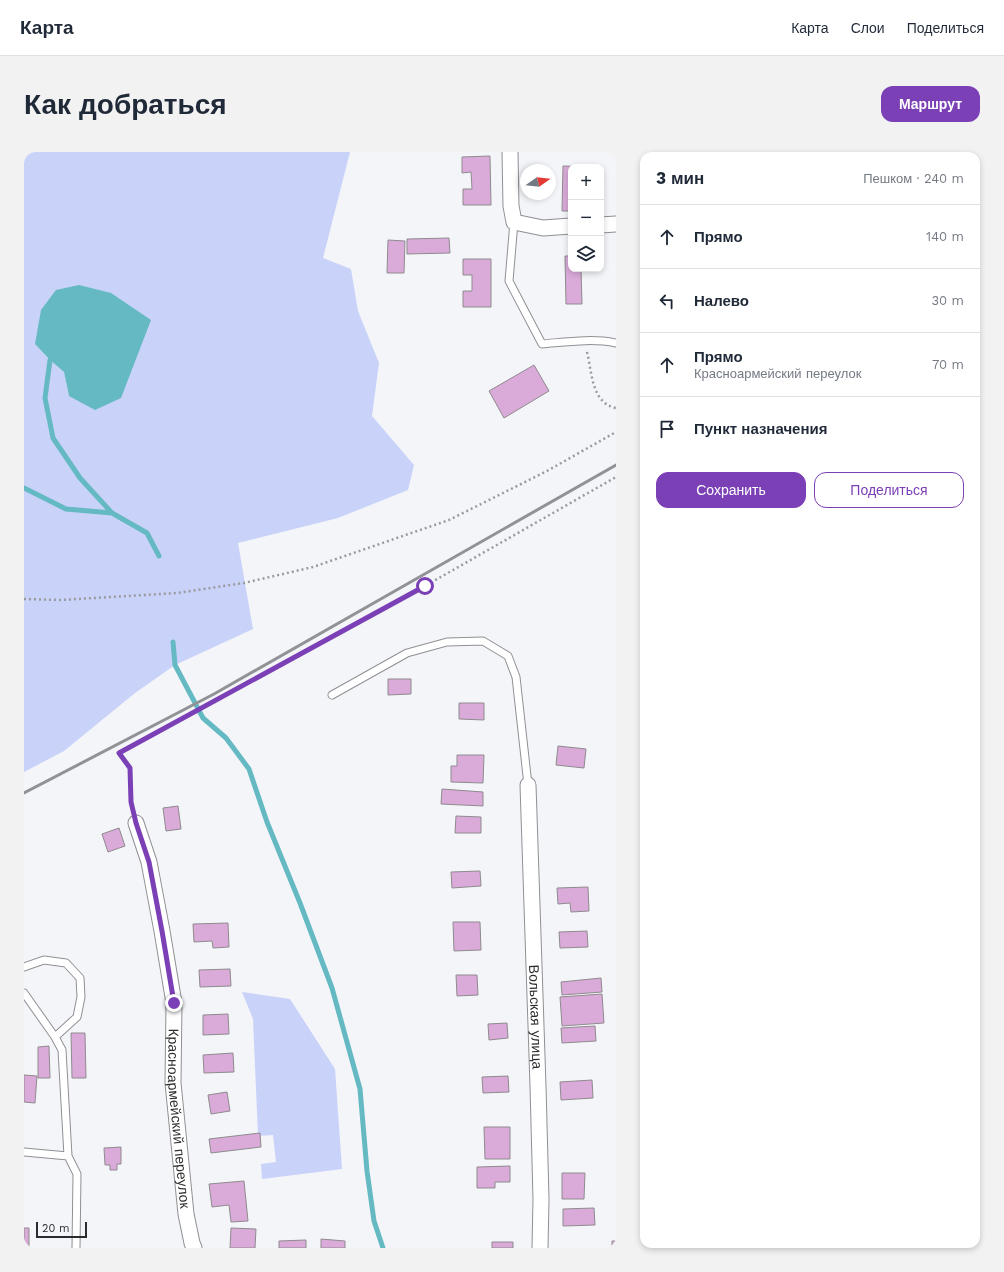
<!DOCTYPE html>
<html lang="ru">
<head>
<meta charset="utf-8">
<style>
  body { margin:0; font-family:"Work Sans",sans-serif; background:#f2f2f3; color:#1f2937 }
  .controls { position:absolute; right:12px; top:12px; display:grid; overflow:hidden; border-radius:8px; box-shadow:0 2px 6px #0003 }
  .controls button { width:36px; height:36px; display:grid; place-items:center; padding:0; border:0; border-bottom:1px solid #e0e1e3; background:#fff; color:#1f2937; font:20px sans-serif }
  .compass { position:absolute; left:496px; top:12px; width:36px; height:36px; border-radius:50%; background:#fff; box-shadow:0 2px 6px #0003; rotate:76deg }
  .scale { position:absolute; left:12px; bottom:10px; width:51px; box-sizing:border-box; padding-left:4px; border:2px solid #2a2b2c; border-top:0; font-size:11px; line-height:14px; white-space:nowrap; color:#2a2b2c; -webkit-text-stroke:3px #f4f5f9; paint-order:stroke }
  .stop { position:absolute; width:12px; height:12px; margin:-9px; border:3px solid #7c40b6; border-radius:50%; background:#fff }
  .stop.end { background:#7c40b6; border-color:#fff; box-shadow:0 1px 4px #0008 }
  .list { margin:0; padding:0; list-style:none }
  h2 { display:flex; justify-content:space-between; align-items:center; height:52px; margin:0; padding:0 16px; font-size:17px }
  h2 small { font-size:13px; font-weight:400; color:#747a83 }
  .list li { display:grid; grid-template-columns:26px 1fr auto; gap:12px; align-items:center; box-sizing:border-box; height:64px; padding:0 16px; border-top:1px solid #e0e1e3 }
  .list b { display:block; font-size:15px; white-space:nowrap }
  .list p { margin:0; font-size:13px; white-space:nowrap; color:#747a83 }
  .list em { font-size:13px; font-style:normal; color:#747a83 }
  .actions { display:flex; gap:8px; padding:12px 16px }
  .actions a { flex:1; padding:9px 0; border:1px solid #7c40b6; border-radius:12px; text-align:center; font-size:14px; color:#7c40b6 }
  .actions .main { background:#7c40b6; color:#fff }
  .icon { flex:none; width:22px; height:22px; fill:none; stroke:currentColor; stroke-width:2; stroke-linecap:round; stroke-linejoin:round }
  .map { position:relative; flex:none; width:592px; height:1096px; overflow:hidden; border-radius:12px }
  header { display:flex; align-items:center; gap:24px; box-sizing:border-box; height:56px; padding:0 20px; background:#fff; border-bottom:1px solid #e0e1e3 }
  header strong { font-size:19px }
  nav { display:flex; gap:22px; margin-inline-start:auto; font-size:14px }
  .intro { display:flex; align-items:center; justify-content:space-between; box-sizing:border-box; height:96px; padding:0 24px }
  h1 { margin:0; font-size:28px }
  .button { padding:10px 18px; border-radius:12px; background:#7c40b6; color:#fff; font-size:14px; font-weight:700 }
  main { display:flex; gap:24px; padding:0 24px }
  aside { flex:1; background:#fff; border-radius:12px; box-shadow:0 2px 6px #0003 }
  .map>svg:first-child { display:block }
  .green { fill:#c9d2f9; fill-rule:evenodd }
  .water { fill:#64b9c2 }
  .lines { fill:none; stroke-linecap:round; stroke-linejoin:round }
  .stream { stroke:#64b9c2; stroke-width:5 }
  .building { fill:#daaad9; stroke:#8e8b8e }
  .lane-casing { stroke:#8f9094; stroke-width:9 }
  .street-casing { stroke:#8f9094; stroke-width:17 }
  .path { stroke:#9a9b9e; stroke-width:2.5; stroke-dasharray:2 3; stroke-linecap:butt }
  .lane { stroke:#fff; stroke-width:7 }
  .street { stroke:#fff; stroke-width:15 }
  .rail { stroke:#919295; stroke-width:3 }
  .route { stroke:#7c40b6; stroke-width:5 }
  .labels { text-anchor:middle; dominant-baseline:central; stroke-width:3; stroke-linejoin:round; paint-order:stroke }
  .street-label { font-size:14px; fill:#2a2b2c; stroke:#f4f5f9 }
</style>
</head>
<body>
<header>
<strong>Карта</strong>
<nav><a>Карта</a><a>Слои</a><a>Поделиться</a></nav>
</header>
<div class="intro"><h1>Как добраться</h1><a class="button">Маршрут</a></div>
<main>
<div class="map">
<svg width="592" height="1096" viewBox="0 0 592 1096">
  <rect width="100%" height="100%" fill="#f4f5f9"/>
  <path class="green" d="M0,0H326L299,106L327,117L334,159L355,211L348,264L390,313L384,338L314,366L214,391L229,477L151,513L111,541L40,599L0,620ZM11,192L97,246L45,244L40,220L26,208Z
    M218,840L266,847L311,917L318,1017L238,1027L237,1012L252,1010L249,983L234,984L229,867Z"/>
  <path class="water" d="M55,133L87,141L127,168L97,246L71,258L45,244L40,220L26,208L11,192L17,158L32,138Z"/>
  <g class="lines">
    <path class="stream" d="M26,208L21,246L29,286L56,326L88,361
      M0,336L42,357L88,361L123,381L135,404
      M149,490L151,513L179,566L202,586L225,617L243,670L276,751L308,836L336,937L343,1019L350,1069L359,1096"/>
  </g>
  <path class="building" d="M466,4L467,53H439V37H448L447,20L438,21V5Z
    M539,14L566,15H547V59H538Z
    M425,86L426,101L383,102V87Z
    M364,88L381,89L380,121H363Z
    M541,104H547V117H557L558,152H542Z
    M439,107H467V155H439V139H448V123H439Z
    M510,213L525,239L480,266L465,239Z
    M364,527H387V542L364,543Z
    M435,551H460V568L435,567Z
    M534,594L562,597L560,616L532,613Z
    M433,603H460L459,631L427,630V614H433Z
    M418,637L459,640V654L417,652Z
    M154,654L157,677L142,679L139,656Z
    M432,664L457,665V681H431Z
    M95,676L101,694L84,700L78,682Z
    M456,719L457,734L428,736L427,720Z
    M564,735L565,759L547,760L546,751L534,752L533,736Z
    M429,770H456L457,798L430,799Z
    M204,771L205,795L189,796L188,789L170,790L169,772Z
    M563,779L564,795L536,796L535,780Z
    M206,817L207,834L176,835L175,818Z
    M432,823H453L454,843L433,844Z
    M577,826L578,840L538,843L537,830Z
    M578,842L580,871L538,874L536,845Z
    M204,862L205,882L179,883V863Z
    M483,871L484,886L465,888L464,872Z
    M571,874L572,889L538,891L537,876Z
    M47,881H61L62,926H48Z
    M25,894L26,926H14V895Z
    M209,901L210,920L180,921L179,903Z
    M0,923L13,924L11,951L0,950Z
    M484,924L485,940L459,941L458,925Z
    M568,928L569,946L537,948L536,930Z
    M203,940L206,959L187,962L184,943Z
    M460,975H486V1007H461Z
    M236,981L237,995L187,1001L185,987Z
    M97,995V1012H93V1018H86V1013H81L80,996Z
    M486,1014V1030H471V1036H453V1015Z
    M538,1021H561L560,1047H538Z
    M220,1029L224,1069L207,1070L205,1053L188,1055L185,1032Z
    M570,1056L571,1073L539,1074V1057Z
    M0,1076H5V1096H0Z
    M207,1076L232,1077L231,1096H206Z
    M297,1087L321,1089V1096H297Z
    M282,1088V1096H255V1089Z
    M588,1089H592V1096H588Z
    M468,1090H489V1096H468Z"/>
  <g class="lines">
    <defs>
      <path id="lane" d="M490,70L485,129L518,192C542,190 568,186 592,191
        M308,543L383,501L423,490L459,489L484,504L492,525L504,633
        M0,815L20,808L42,811L56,826L57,845L53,865L31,885
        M0,841L31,885L38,898L44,1004L53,1022L52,1096
        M0,1000L44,1004"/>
      <g id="street">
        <path d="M486,0L487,54L490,70L519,76L547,74"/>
        <path d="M577,73L592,72"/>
        <path id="s1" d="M504,633L514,934L517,1047L516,1096"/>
        <path id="s2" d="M112,671L125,710L138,779L150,851L149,931L162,1062L168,1091L170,1096"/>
      </g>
    </defs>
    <use href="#lane" class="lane-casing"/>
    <use href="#street" class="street-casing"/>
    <path class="path" d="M563,200C568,219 567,251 592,256
      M0,447L37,448L153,441L220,431L289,415L425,368L523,319L592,280
      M108,657L107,650L106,616L95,601L401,434L592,325"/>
    <use href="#lane" class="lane"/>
    <use href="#street" class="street"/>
    <path class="rail" d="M0,641L190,542L592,313"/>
  </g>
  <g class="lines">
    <path class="route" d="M150,851L138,779L125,710L112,671L107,650L106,616L95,601L401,434"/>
  </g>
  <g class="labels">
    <g class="street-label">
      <text stroke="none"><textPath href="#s1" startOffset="232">Вольская улица</textPath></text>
      <text stroke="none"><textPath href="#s2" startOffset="300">Красноармейский переулок</textPath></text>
    </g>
  </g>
</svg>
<div class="controls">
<button>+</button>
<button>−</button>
<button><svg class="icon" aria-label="layers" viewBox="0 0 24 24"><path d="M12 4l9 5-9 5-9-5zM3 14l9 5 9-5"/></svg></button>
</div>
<svg class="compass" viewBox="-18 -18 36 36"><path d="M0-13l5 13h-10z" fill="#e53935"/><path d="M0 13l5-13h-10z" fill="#747a83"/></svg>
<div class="scale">20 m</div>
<div class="stop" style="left:401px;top:434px"></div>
<div class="stop end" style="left:150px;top:851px"></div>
</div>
<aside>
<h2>3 мин<small>Пешком · 240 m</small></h2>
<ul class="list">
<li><svg class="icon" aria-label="ahead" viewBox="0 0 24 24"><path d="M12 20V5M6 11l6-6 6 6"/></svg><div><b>Прямо</b></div><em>140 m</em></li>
<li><svg class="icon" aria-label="left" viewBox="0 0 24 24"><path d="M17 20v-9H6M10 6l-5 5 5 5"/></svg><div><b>Налево</b></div><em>30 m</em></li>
<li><svg class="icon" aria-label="ahead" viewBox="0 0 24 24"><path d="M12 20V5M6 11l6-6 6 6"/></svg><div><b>Прямо</b><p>Красноармейский переулок</p></div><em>70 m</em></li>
<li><svg class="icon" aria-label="arrive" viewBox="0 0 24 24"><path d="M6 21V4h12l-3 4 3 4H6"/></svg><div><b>Пункт назначения</b></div></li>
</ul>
<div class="actions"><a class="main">Сохранить</a><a>Поделиться</a></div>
</aside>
</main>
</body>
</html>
